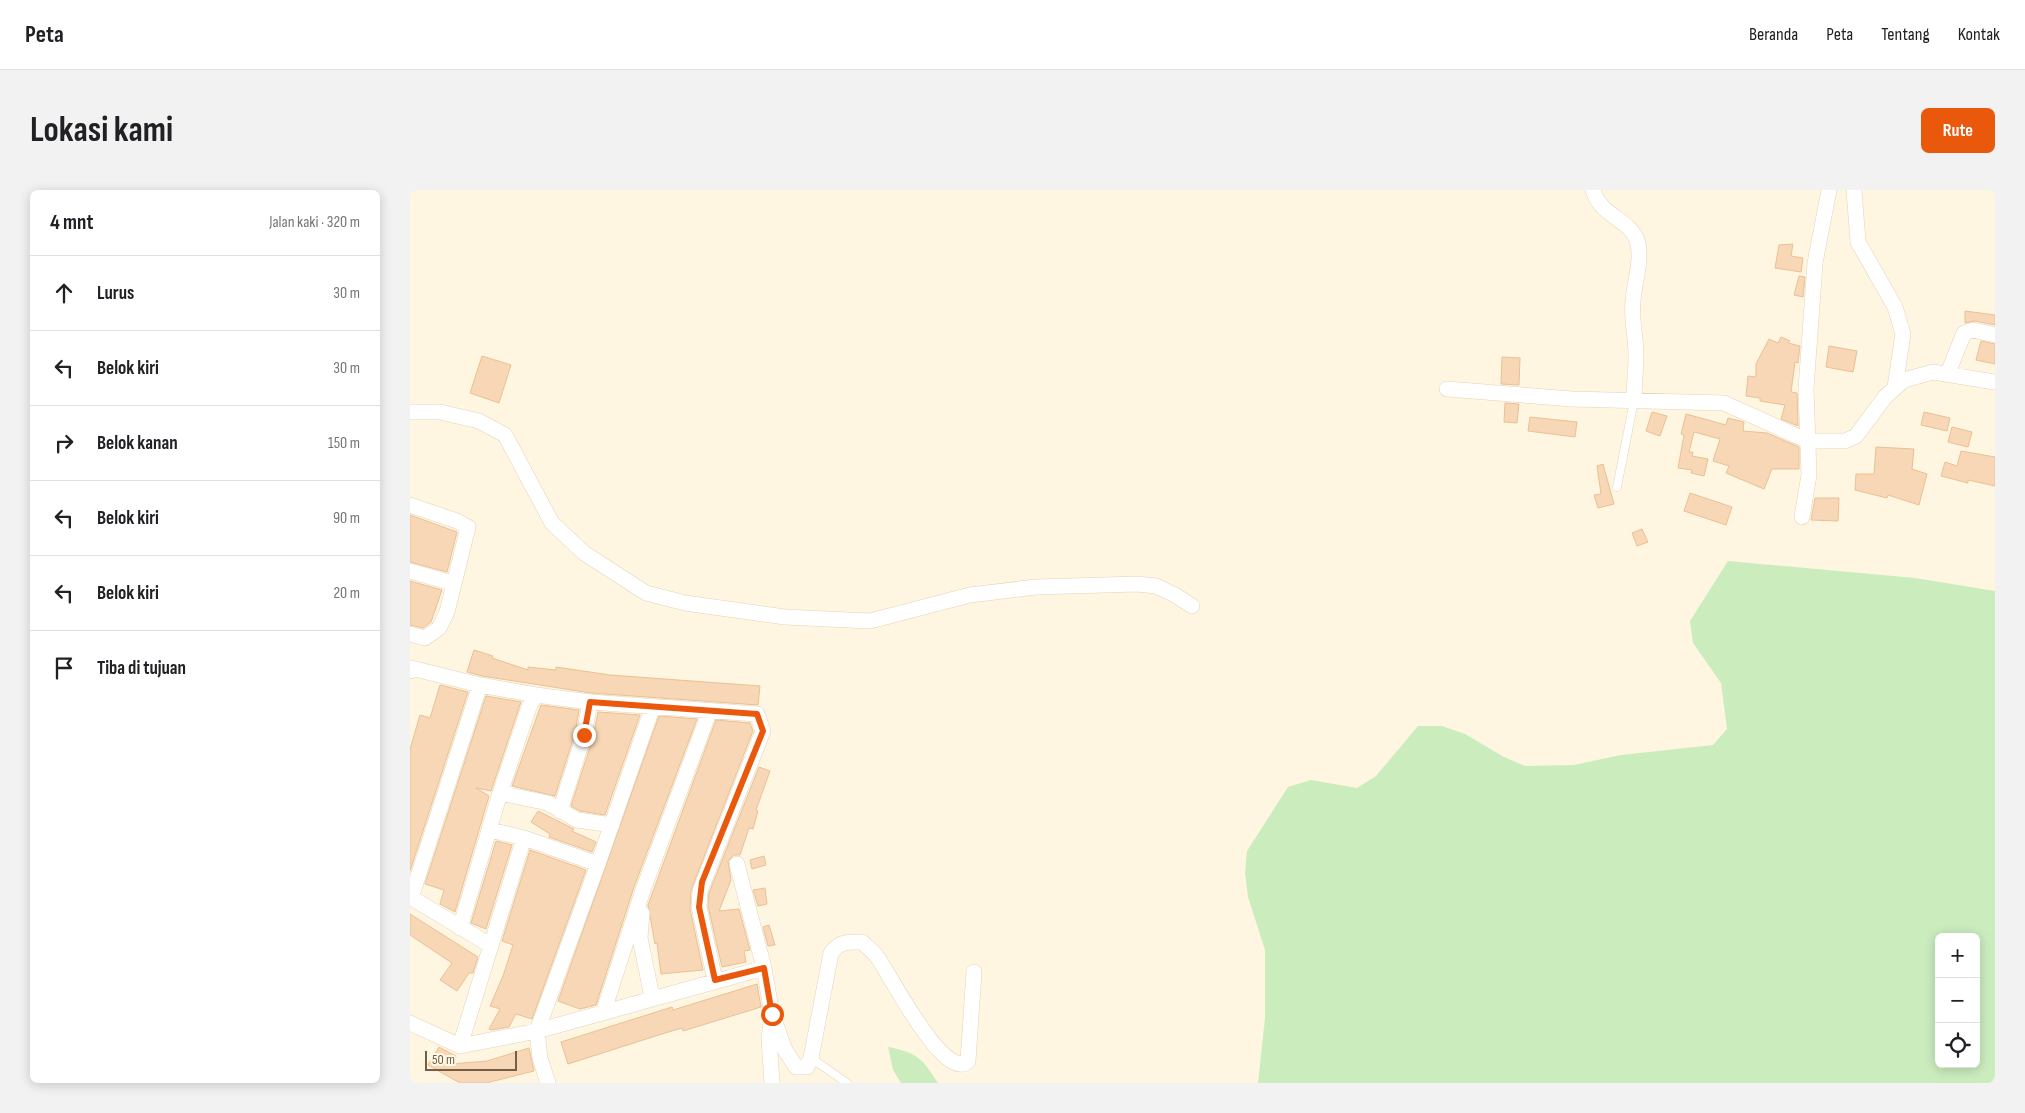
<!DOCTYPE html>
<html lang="id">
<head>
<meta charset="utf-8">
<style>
  body { margin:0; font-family:"Sofia Sans Condensed",sans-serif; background:#f2f2f2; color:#202124 }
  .controls { position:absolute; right:15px; bottom:15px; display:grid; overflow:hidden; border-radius:8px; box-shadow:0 2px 12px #0003 }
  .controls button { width:45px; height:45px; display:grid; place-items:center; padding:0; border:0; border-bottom:1px solid #e0e0e0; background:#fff; color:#202124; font:25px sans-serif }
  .scale { position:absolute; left:15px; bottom:12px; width:92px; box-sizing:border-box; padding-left:5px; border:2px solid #785d45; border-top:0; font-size:14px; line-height:18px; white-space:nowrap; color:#785d45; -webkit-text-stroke:4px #fff9e9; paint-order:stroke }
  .stop { position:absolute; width:15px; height:15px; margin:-11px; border:4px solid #ea580c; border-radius:50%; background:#fff }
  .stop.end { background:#ea580c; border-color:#fff; box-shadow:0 1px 5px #0008 }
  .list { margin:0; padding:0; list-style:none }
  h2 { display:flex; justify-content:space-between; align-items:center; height:65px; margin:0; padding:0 20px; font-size:21px }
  h2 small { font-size:16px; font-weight:400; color:#757577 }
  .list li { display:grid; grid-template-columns:32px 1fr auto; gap:15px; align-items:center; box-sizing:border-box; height:75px; padding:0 20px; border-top:1px solid #e0e0e0 }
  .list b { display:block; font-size:19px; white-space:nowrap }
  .list em { font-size:16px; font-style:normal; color:#757577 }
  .icon { flex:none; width:28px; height:28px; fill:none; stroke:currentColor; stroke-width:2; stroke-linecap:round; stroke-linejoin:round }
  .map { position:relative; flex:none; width:1585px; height:893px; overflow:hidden; border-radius:8px }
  header { display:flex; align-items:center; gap:30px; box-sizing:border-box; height:70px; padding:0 25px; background:#fff; border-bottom:1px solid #e0e0e0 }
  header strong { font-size:24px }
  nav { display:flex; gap:28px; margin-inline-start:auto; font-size:18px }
  .intro { display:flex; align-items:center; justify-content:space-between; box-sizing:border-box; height:120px; padding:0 30px }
  h1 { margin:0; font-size:35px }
  .button { padding:12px 22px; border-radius:8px; background:#ea580c; color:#fff; font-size:18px; font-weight:700 }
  main { display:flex; gap:30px; padding:0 30px }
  aside { flex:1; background:#fff; border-radius:8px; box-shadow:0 2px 12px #0003 }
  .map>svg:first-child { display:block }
  .green { fill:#cbedbe; fill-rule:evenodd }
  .building { fill:#f7d7b5; stroke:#ebc094 }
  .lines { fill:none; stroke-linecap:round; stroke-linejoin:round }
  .lane-casing { stroke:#e3d3bb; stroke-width:9 }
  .street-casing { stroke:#e3d3bb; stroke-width:16 }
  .lane { stroke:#fff; stroke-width:8 }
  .street { stroke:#fff; stroke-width:15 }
  .route { stroke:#ea580c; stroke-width:6 }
</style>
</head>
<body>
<header>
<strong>Peta</strong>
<nav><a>Beranda</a><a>Peta</a><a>Tentang</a><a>Kontak</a></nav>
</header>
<div class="intro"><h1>Lokasi kami</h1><a class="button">Rute</a></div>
<main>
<aside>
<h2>4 mnt<small>Jalan kaki · 320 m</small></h2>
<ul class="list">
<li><svg class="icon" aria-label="ahead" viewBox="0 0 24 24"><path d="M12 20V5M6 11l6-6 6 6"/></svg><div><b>Lurus</b></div><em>30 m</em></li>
<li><svg class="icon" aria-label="left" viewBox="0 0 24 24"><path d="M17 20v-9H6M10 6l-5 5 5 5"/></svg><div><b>Belok kiri</b></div><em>30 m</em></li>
<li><svg class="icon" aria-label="right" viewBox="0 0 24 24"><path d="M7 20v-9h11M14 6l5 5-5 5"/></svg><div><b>Belok kanan</b></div><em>150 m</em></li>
<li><svg class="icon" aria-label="left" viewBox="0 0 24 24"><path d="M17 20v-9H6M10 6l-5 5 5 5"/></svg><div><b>Belok kiri</b></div><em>90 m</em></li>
<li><svg class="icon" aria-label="left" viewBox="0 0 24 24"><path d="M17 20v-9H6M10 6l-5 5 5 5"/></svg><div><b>Belok kiri</b></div><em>20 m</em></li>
<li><svg class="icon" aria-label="arrive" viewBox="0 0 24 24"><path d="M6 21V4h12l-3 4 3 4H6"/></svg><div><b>Tiba di tujuan</b></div></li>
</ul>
</aside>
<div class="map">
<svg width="1585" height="893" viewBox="0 0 1585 893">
  <rect width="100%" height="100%" fill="#fef6e0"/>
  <path class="green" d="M1318,371L1505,388L1585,401V893H848L855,828V760L838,707L835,683L837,661L878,597L901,590L947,598L966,586L1008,536H1032L1055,544L1094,567L1115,576L1164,575L1211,565L1303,555L1317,539L1311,493L1283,453L1280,431ZM1529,747H1566V874H1529Z
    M478,857C508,863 512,868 528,893H491L483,880Z"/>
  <path class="building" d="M1383,54L1381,66L1393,68L1391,82L1365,78L1369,55Z
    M1389,86L1395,87L1393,107L1384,105Z
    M1555,121L1585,125V135L1565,131L1555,133Z
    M1371,147L1380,151L1378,153L1390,156L1388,173L1385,172L1381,202L1387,203L1388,236L1371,229L1375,215L1350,211V208L1336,206L1338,186L1346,187V174L1359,149L1368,153Z
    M1571,151L1585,154V174L1566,170Z
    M1419,156L1447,161L1443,182L1416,177Z
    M72,166L101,175L89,213L60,203Z
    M1092,167L1110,168L1109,195L1091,194Z
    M1095,213L1109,214L1107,233L1094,232Z
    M1242,222L1257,226L1250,246L1236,241Z
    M1514,222L1540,228L1537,241L1511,235Z
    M1276,224L1316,235L1318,228L1334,232L1333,241L1357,243L1389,257V279H1362L1354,299L1316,283L1319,276L1303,271L1310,249L1284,242L1279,262H1283L1282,266L1298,269L1294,286L1281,283L1282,280L1268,278L1274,245L1271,244Z
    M1120,227L1167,232L1165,247L1118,241Z
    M1542,237L1562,242L1558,257L1538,252Z
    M1466,257L1504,259L1502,279L1517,284L1509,315L1478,305L1477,308L1445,300L1446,284H1464Z
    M1551,261L1585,267V296L1558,290V293L1531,286L1535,272L1547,276Z
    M1193,274L1204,314L1188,318L1184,305L1191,304L1187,276Z
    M1280,303L1322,317L1316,335L1274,321Z
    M1405,308H1429L1428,331L1401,330Z
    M0,325L47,342L37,382L0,372Z
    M1232,339L1238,352L1227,356L1222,343Z
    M0,391L32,400L21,432L13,438L0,435Z
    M64,460L83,466L82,468L118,480V477L146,480V477L200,485L350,496L348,515L181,503L72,486L57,482Z
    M30,495L58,502L0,681V559L10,525L20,528Z
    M76,506L111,512L81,601L66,598L79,606L45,722L30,714L34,700L15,694Z
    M131,515L169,520L165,543L145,606L102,596Z
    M188,522L230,525L195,625L170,621L161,616L183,548Z
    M249,526L287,529L224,697L186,815L170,819L148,811Z
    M306,530L340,533L343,541L281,700L280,719L293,780L251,784L247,753L245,754L238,715Z
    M349,577L360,581L346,620L348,621L343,639L339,638L330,665H324L318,671L321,690L309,721L329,719L340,760L334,761L336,772L312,777L298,716L299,703Z
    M128,621L164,639L162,641L186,652L182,662L139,647L140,644L121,632Z
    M86,651L102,655L76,739L61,733Z
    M120,660L176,680L122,829L106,824L99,837L81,840L79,839L90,819L80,816L93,786L103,755L92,751Z
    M354,666L356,675L342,679L340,670Z
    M355,698L357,714L348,716L343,700Z
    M0,724L68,767L63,783H59L47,801L30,790L42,773L0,745Z
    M359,735L365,755L358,756L353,737Z
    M347,794L351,817L273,841L272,838L255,843L158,874L151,852L262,817L263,820Z
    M29,857L46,866L41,874L77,871L119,858L124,881L76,893H50L18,875Z"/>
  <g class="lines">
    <defs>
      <path id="lane" d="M1207,297L1224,211
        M401,868L437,893"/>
      <path id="street" d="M1183,0C1190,26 1219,29 1227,50C1233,69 1224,93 1223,111C1221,129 1226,147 1226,165C1226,180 1224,196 1224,211
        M1444,0L1448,52L1485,117L1493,144L1485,197
        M1538,183L1554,143L1563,140L1585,145
        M1037,199L1162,209L1314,213L1398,251H1435L1446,246L1475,207L1494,190L1523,182L1585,192
        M0,222H30L69,231L95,245L142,333L174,363L236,403L275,413L375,427L460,431L560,405L626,397L727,394L746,396L765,405L782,416
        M0,315L47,331L58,337L37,422L29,438L15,448L0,444
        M1392,327L1399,285L1396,199L1405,73L1419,0
        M0,381L42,393
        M0,481L1,478L70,495L126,505L180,512L347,524L353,541L290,701L289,717L305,790
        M90,603L138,613L167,630L202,635
        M150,621L174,545L180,512
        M80,640L114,648L188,674
        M0,707L80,755
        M1,708L70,495
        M232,723L230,748L242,807
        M50,738L90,603L119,517L126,505
        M354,778L362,824L359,848L362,893
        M193,823L233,700L300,520
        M362,824L375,860L386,877H397L401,868L421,763C430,751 437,752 452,752C457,757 464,762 468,768C480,785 535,893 558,871L564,782
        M0,833L50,856L127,841L354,778L327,674
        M50,856L114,648
        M138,893L130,868L127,841L188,674L243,516"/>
    </defs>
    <use href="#lane" class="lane-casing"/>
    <use href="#street" class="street-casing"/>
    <use href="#lane" class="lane"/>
    <use href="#street" class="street"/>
  </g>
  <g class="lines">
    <path class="route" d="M174,545L180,512L347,524L353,541L292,692L289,717L305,790L354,778L362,824"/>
  </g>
</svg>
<div class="controls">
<button>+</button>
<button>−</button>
<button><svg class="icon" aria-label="locate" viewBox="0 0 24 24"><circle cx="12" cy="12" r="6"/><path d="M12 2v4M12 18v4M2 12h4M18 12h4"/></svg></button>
</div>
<div class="scale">50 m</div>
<div class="stop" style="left:362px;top:824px"></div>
<div class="stop end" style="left:174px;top:545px"></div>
</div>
</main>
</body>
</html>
